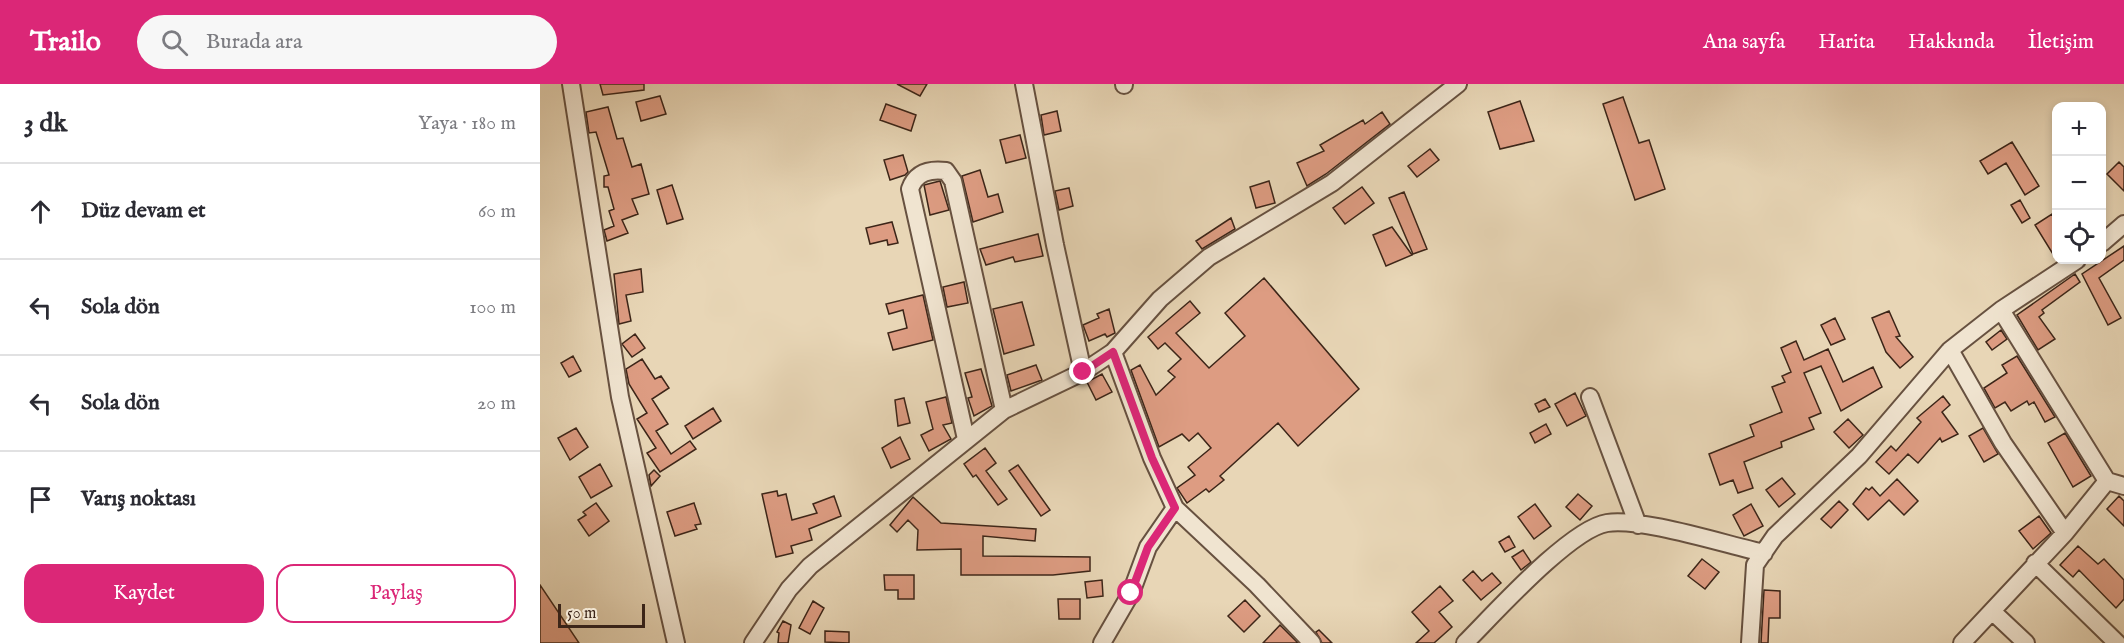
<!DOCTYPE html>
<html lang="tr">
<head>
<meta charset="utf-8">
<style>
  body { margin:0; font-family:"IM FELL English",serif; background:#f7f7f7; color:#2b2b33 }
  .controls { position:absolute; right:18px; top:18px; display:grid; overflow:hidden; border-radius:12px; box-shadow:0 3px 9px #0003 }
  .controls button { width:54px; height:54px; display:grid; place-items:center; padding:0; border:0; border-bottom:2px solid #e1e1e2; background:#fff; color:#2b2b33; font:30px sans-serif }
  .scale { position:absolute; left:18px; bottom:15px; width:87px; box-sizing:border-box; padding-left:6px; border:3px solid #3c2518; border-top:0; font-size:16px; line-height:21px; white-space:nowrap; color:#3c2518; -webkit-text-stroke:4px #f0e4d0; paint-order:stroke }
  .stop { position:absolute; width:18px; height:18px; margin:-14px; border:4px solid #db2777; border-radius:50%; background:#fff }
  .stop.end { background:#db2777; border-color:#fff; box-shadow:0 2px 6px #0008 }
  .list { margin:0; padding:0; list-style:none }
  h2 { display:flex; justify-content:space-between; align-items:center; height:78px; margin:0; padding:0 24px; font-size:26px }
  h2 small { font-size:20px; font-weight:400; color:#7c7c81 }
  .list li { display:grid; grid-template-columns:39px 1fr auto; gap:18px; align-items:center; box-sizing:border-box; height:96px; padding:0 24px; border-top:2px solid #e1e1e2 }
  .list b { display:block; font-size:22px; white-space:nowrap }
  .list em { font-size:20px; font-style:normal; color:#7c7c81 }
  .actions { display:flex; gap:12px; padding:18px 24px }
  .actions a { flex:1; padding:14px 0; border:2px solid #db2777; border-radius:18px; text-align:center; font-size:21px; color:#db2777 }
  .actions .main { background:#db2777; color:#fff }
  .icon { flex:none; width:33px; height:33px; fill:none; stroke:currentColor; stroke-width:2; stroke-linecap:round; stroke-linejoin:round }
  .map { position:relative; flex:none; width:1584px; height:559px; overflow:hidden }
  header { display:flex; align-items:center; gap:36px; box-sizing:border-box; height:84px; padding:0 30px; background:#db2777; color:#fff }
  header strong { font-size:28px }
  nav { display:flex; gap:33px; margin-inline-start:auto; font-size:21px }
  .search { width:420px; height:54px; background:#f7f7f7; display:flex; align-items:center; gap:15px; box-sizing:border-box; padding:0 21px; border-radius:33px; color:#7c7c81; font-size:22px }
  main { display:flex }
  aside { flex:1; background:#fff }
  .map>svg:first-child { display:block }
  .building { fill:#dd9c82; stroke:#3c2518; stroke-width:1.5 }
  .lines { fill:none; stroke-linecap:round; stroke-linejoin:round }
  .minor-casing { stroke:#675140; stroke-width:20 }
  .minor { stroke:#f0e4d0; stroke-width:16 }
  .route { stroke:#db2777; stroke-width:8 }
</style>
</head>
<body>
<header>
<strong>Trailo</strong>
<div class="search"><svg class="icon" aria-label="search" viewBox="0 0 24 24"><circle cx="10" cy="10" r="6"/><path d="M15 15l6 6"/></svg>Burada ara</div>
<nav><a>Ana sayfa</a><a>Harita</a><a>Hakkında</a><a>İletişim</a></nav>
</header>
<main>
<aside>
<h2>3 dk<small>Yaya · 180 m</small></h2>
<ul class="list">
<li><svg class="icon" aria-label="ahead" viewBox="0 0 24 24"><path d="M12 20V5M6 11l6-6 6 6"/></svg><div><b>Düz devam et</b></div><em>60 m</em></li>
<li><svg class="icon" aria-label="left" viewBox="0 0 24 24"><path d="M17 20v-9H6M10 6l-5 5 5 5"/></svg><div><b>Sola dön</b></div><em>100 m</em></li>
<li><svg class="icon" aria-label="left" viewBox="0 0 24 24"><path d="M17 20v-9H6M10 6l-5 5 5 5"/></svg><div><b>Sola dön</b></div><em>20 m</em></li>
<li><svg class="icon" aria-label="arrive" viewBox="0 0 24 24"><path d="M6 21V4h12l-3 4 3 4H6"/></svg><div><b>Varış noktası</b></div></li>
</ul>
<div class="actions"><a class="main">Kaydet</a><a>Paylaş</a></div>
</aside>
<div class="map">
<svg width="1584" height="559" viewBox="0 0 1584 559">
  <rect width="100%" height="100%" fill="#e8d6b6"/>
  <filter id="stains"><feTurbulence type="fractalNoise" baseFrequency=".00333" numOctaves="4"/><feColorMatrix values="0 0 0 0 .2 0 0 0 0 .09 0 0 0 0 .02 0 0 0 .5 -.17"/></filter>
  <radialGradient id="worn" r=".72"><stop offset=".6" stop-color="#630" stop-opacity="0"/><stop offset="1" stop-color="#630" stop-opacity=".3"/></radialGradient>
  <path class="building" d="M60,0H104V6L63,11Z
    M357,0H387L380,12Z
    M120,12L126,30L101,37L96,18Z
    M1083,13L1099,59L1109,56L1125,105L1095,116L1063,20Z
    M980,17L994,57L960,65L948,28Z
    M346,20L376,31L371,47L340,36Z
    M68,23L77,55L83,54L92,83L101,80L109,110L92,115L98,130L82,136L88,149L67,157L64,146L74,142L69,127L74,125L68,103H64V92L69,91L56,48L49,49L46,28Z
    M517,27L521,47L504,51L501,31Z
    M842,28L850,40L786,90L767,102L757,79L784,67L780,61L823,36L825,40Z
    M480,51L486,74L466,79L460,56Z
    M1472,58L1499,102L1485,111L1466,79L1448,90L1440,77Z
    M890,65L899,76L877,93L868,82Z
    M363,71L368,88L365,91L350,96L344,76Z
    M1579,78L1584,83V107L1567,90Z
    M440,86L448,113L458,110L463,128L433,138L422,92Z
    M400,97L409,126L390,131L384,101Z
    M729,97L735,119L716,124L710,103Z
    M132,101L143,135L127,140L117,106Z
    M822,103L834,119L805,140L793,124Z
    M529,104L533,122L519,126L515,107Z
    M864,108L887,165L873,170L849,114Z
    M1480,116L1490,134L1482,139L1471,121Z
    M1512,130L1516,137V175L1495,141Z
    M691,134L695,145L662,165L656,157Z
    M352,138L358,159L348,161L347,156L330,160L326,144Z
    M852,143L872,171L846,182L833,151Z
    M498,150L503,172L475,178L473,173L446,181L440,165Z
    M1584,162V176L1559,194L1581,234L1568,241L1542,190Z
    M101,185L103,208L86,211L91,237L79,240L74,190Z
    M1535,190L1540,198L1502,226L1504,229L1499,233L1515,255L1498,266L1477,231Z
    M724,194L819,305L758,362L738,339L680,392L684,396L669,408L666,405L647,419L637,404L655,391L648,383L671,364L658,349L649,357L642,350L619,363L591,286L600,281L616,311L635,293L628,287L641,275L625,259L618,265L608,253L650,217L660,229L636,249L669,284L705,252L685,229Z
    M424,198L428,219L407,223L403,203Z
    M383,211L393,256L353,266L348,249L367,244L363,226L349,230L346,220Z
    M482,218L494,261L464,270L453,225Z
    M569,225L575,249L567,253L565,250L549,257L543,241L559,234L557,230Z
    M1349,227L1360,252L1356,253L1373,273L1360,284L1346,268L1332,234Z
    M1295,234L1305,255L1291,261L1281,241Z
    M1461,246L1467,255L1452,266L1446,258Z
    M95,250L105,264L92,273L82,260Z
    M1256,257L1264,276L1288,265L1303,298L1333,283L1342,303L1301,327L1281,282L1264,289L1281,329L1269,334L1274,345L1241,358L1242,363L1204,378L1213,404L1198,409L1193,396L1180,401L1169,370L1214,352L1210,341L1242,328L1232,303L1245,298L1242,292L1251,288L1241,264Z
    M33,272L41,287L29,293L21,279Z
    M1477,272L1515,333L1505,338L1494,318L1489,321L1487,317L1471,327L1465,318L1455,324L1444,304L1467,289L1462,281Z
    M102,275L115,295L121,292L129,304L112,315L128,340L116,347L131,370L150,357L156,365L120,388L107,369L116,364L97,335L107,329L89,300L86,285Z
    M496,281L502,296L471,307L467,291Z
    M441,285L452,322L434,332L428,314L432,313L425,289Z
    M562,290L572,308L556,316L547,298Z
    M1035,309L1046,332L1027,342L1015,320Z
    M1403,312L1410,321L1402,328L1418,350L1402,358L1400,354L1378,379L1368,370L1349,390L1336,378L1351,362L1356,367L1381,338L1377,334Z
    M406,313L412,339L403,341L411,355L389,367L381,351L393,345L386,318Z
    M364,314L370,339L358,342L355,316Z
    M1005,315L1010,323L999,328L995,320Z
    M173,324L181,337L153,355L145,342Z
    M1308,335L1323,351L1309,364L1294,348Z
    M1006,340L1011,350L995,359L990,349Z
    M36,344L48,363L30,376L18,354Z
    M1443,344L1458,370L1444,378L1429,352Z
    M1525,349L1551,392L1533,403L1508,359Z
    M360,353L370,375L351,384L342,364Z
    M445,364L456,379L446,387L467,415L458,421L436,391L433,393L424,380Z
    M60,380L72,402L51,414L39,393Z
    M478,381L510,426L501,432L469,387Z
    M114,386L120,392L111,402L109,391Z
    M1242,394L1255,410L1239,423L1226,406Z
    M1357,395L1378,417L1364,431L1349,416L1328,436L1313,420L1326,404L1329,406L1332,403L1340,412Z
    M237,407L238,412L246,410L252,436L277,429L273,420L294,412L301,432L269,445L272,456L251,462L253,469L236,473L222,410Z
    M1038,410L1052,422L1040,436L1026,423Z
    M1579,412L1584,417V442L1567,425Z
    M373,413L401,439L496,445L495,457L443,452V472L550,473V487L513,491H421V465L377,466L378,446L368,436L357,448L350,441Z
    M1299,417L1308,426L1291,444L1281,435Z
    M56,419L69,437L49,452L38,436L46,431L43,428Z
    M154,419L161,440L155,441L157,445L135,452L127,428Z
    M995,420L1011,442L994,455L978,433Z
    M1211,420L1223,442L1204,452L1193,431Z
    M1499,432L1511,449L1493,465L1479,447Z
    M969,452L975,463L965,468L959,458Z
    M1538,462L1558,480L1564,475L1584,496V515L1576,524L1539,486L1533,493L1520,481Z
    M983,466L991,478L981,486L972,473Z
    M1162,475L1179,488L1165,505L1148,492Z
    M933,487L942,497L952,489L961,499L941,516L923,496Z
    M344,491H374V515H358V506H345Z
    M562,496L563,512L547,514L545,498Z
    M0,501L39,559H0Z
    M900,502L913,517L899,528L912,543L894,559H876L889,547L872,528Z
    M1224,506L1240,507V534H1229L1228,559H1221Z
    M518,515H540V535H519Z
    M705,516L720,532L704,548L688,532Z
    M273,517L284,524L270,550L259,544Z
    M243,537L251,541L248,559H238L239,549L237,548Z
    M740,541L758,559H723Z
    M779,546L792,559H782L776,548Z
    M285,547L309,548V559L285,558Z"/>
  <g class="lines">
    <defs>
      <path id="minor" d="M31,0L80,313L136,559
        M484,0L515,161L543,288
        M584,0V1
        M1562,159L1584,140
        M1461,226L1567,397L1584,402
        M1410,266L1463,359L1525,449
        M573,268L612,374L635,424L717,501L772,559
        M1050,313L1098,441
        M426,355L370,105C376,88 390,85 406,87L413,97L464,326
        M1495,479L1577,559
        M1453,528L1486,559
        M213,559L249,505L270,482L464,326L543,288L573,268L620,215L669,173L792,99L918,0
        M562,559L591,509L608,463L635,424
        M925,559C954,530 1030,445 1067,439C1100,433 1187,461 1224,469
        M1210,559L1215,481L1235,452L1319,372L1410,266L1461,226L1537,176
        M1422,559L1525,449L1567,397"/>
    </defs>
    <use href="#minor" class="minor-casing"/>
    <use href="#minor" class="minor"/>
  </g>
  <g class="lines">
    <path class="route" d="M543,288L573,268L612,374L635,424L608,463L591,509"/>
  </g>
  <rect width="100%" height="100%" filter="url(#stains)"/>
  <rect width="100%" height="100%" fill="url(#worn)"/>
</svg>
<div class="controls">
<button>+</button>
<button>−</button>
<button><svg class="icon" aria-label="locate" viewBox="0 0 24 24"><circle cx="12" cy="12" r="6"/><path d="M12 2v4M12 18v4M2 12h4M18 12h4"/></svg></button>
</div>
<div class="scale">50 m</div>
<div class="stop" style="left:591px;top:509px"></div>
<div class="stop end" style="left:543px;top:288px"></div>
</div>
</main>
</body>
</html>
